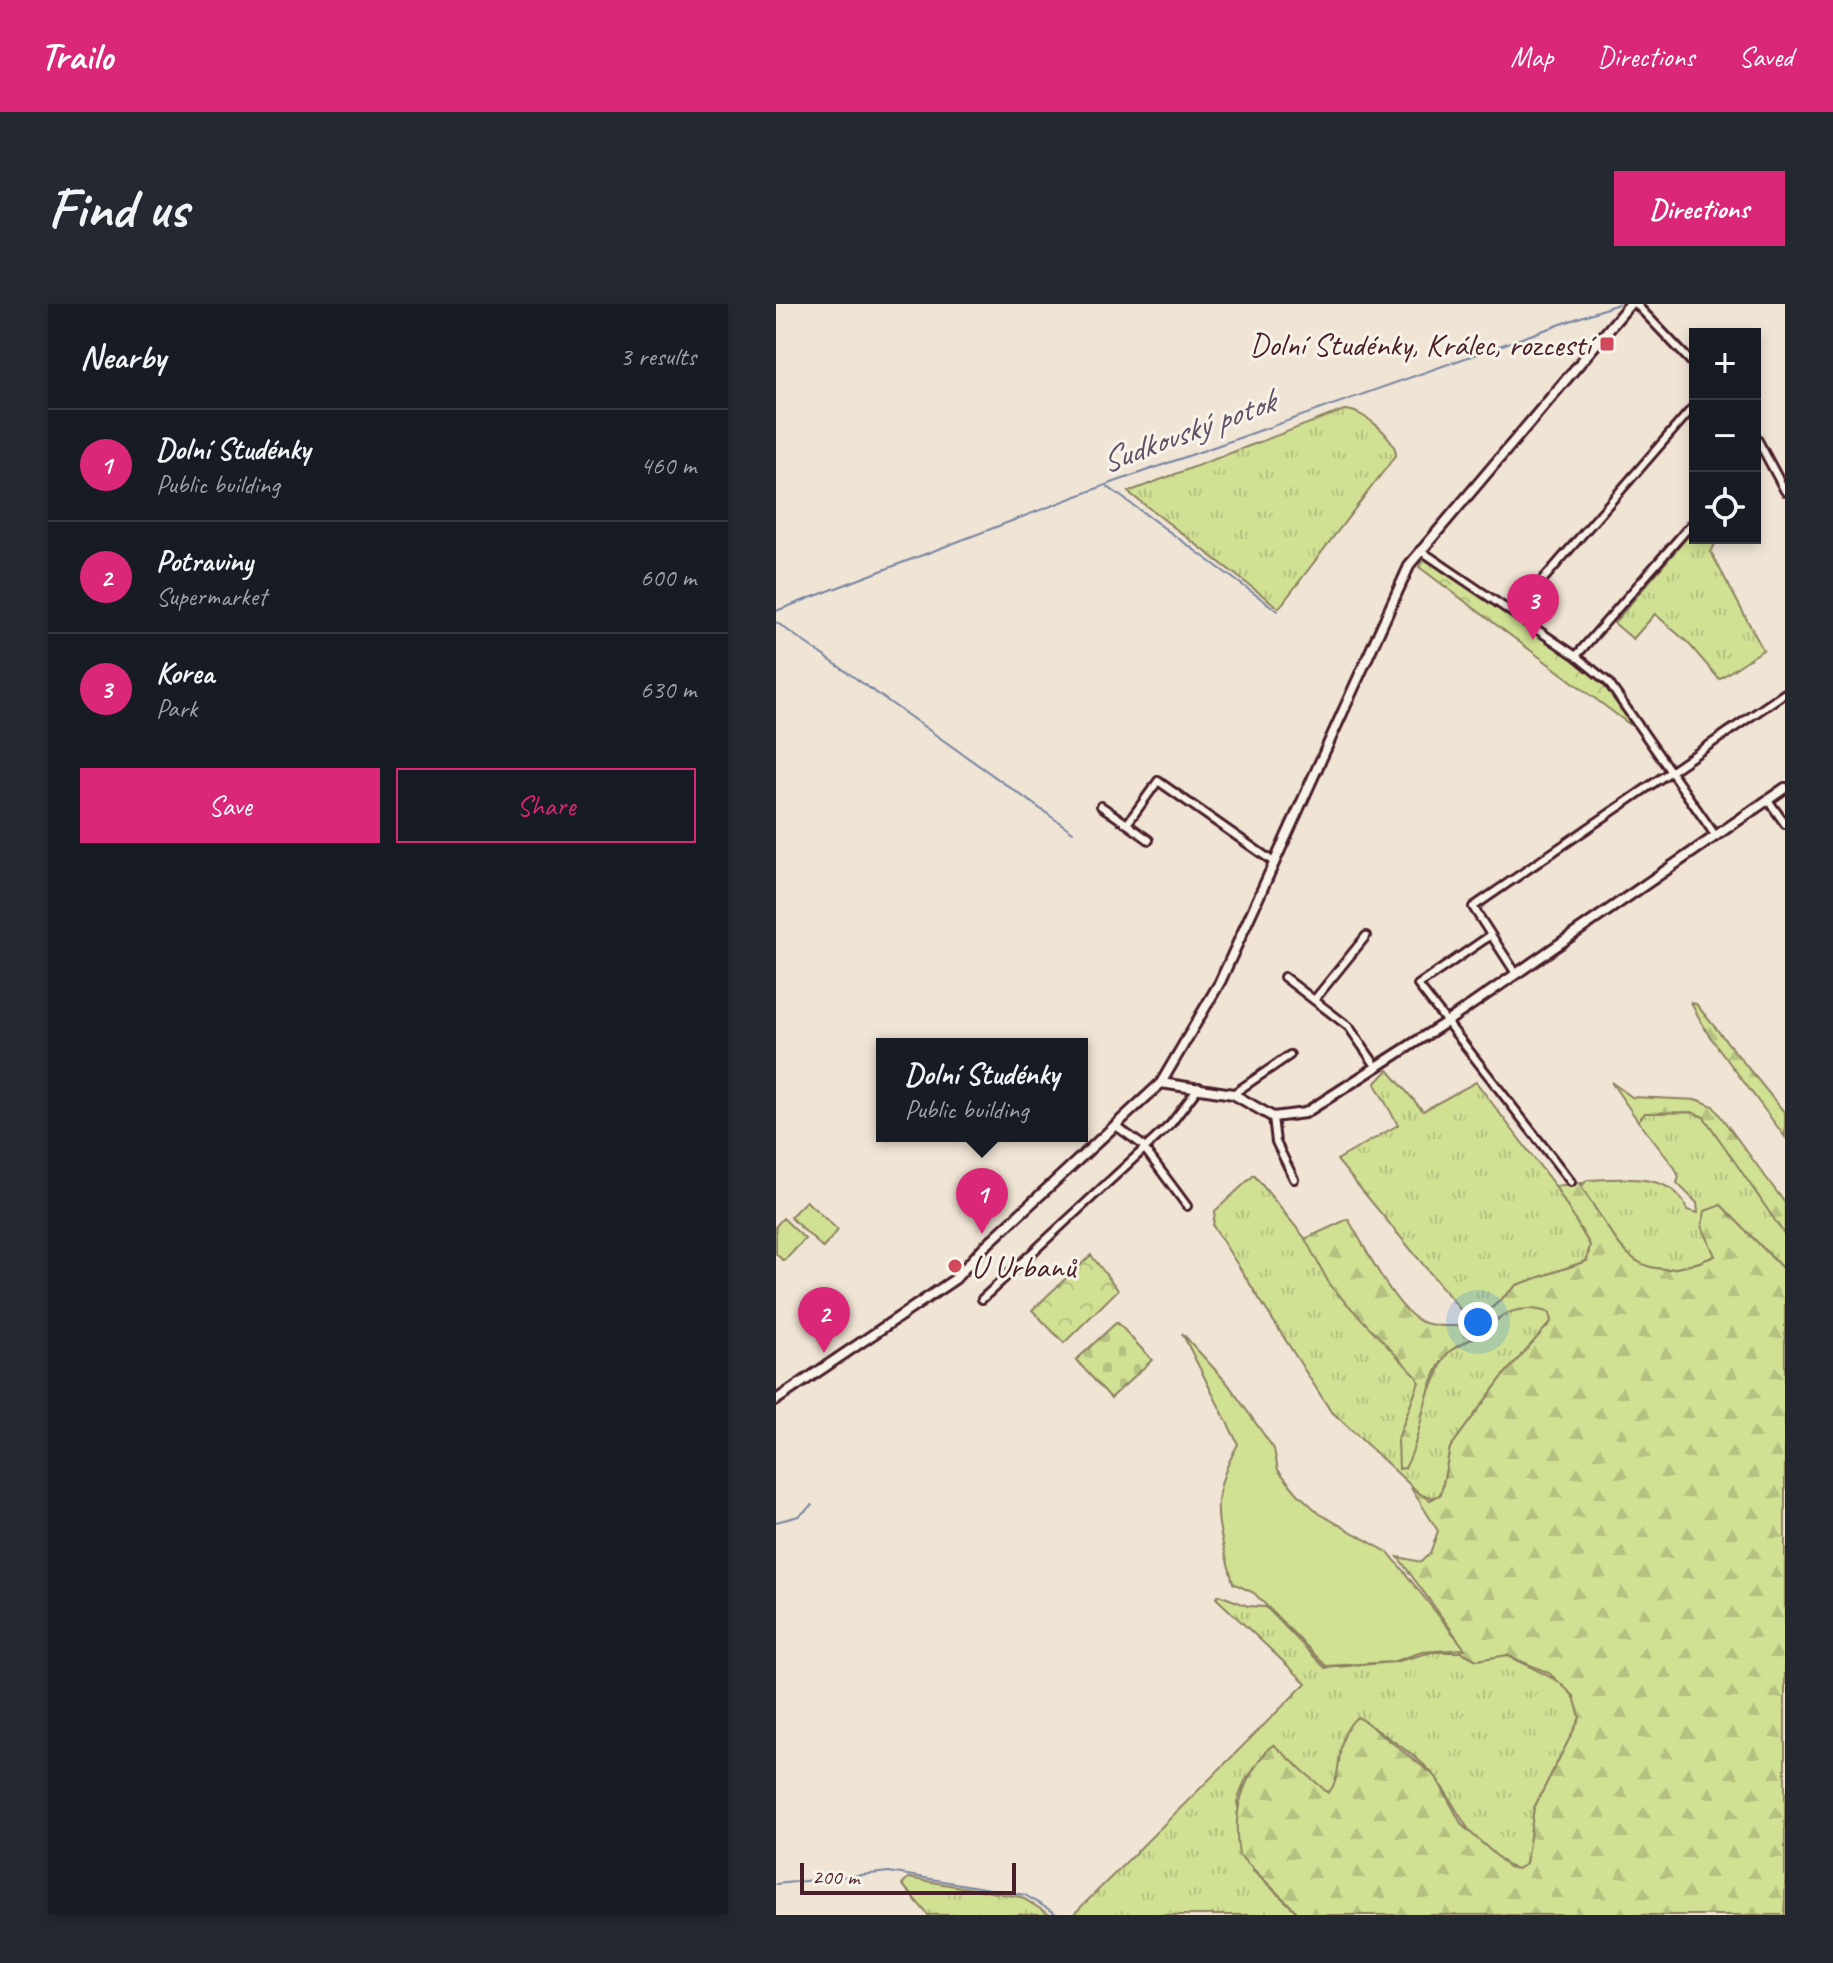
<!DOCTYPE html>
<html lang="en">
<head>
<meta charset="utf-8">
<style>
  body { margin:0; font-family:Caveat,sans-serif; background:#242831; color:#f1f3f6 }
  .controls { position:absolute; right:24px; top:24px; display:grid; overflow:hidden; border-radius:0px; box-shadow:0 4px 12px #0003 }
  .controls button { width:72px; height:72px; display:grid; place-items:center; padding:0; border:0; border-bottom:2px solid #363941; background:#171b24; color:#f1f3f6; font:40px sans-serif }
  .scale { position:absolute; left:24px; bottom:20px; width:216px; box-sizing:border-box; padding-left:8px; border:4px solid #4a1f2b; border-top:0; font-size:22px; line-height:28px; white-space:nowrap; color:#4a1f2b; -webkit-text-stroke:6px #f7f3e8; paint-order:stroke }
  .you { position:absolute; left:702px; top:1018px; width:28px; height:28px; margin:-20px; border:6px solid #fff; border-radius:50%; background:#1a73e8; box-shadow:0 0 0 12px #1a73e833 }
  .badge { display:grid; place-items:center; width:52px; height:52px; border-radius:50%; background:#db2777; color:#fff; font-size:26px; font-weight:700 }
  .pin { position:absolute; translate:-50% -66px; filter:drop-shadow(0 2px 4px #0008) }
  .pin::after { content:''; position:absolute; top:42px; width:28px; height:24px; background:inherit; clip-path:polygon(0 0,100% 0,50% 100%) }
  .popup { position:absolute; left:100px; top:734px; width:212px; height:104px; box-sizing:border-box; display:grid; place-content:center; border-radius:0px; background:#171b24; filter:drop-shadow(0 2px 6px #0005); font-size:26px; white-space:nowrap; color:#9ea1a6 }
  .popup b { font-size:30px; color:#f1f3f6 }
  .popup::after { content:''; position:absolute; left:50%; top:100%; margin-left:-16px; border:16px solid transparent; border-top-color:#171b24 }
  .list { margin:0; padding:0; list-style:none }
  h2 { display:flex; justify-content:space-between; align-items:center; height:104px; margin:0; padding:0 32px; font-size:34px }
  h2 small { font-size:26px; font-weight:400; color:#9ea1a6 }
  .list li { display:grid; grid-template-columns:52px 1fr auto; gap:24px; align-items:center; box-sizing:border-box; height:112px; padding:0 32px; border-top:2px solid #363941 }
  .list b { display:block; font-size:30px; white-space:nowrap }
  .list p { margin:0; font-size:26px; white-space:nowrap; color:#9ea1a6 }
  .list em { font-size:26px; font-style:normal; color:#9ea1a6 }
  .actions { display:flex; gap:16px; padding:24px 32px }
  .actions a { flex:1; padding:18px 0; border:2px solid #db2777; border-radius:0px; text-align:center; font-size:28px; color:#db2777 }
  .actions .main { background:#db2777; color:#fff }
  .icon { flex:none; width:44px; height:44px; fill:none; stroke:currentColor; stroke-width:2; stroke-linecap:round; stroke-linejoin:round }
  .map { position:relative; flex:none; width:1009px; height:1611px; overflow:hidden; border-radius:0px }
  header { display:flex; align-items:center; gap:48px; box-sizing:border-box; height:112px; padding:0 40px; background:#db2777; color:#fff }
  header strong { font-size:38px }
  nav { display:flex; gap:44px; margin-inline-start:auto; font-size:28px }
  .intro { display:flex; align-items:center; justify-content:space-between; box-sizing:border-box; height:192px; padding:0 48px }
  h1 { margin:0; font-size:56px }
  .button { padding:20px 36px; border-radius:0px; background:#db2777; color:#fff; font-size:28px; font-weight:700 }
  main { display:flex; gap:48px; padding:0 48px }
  aside { flex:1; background:#171b24; border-radius:0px; box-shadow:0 4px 12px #0003 }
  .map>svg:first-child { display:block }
  .grass { fill:url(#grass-tufts); stroke:#8d8060; stroke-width:2 }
  .forest { fill:url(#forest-firs); stroke:#8d8060; stroke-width:2 }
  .cemetery { fill:url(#cemetery-stones); stroke:#8d8060; stroke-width:2 }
  .park { fill:url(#park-crowns); stroke:#8d8060; stroke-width:2 }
  .garden { fill:#d0e194; stroke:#8d8060; stroke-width:2 }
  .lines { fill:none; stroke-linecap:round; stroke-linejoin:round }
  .stream { stroke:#7683a1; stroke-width:2 }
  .street-casing { stroke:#4a1f2b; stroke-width:12 }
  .secondary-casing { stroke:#4a1f2b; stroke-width:14 }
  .street { stroke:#f7f3e8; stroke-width:6 }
  .secondary { stroke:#f7f3e8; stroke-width:8 }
  .poi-dot { fill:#d1495b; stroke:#f7f3e8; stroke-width:3 }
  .labels { text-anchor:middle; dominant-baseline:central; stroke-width:6; stroke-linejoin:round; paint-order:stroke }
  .poi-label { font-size:32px; fill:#4a1f2b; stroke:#f7f3e8; text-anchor:end }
  .water-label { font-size:34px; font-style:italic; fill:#605166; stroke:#f7f3e8 }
</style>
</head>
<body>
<header>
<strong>Trailo</strong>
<nav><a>Map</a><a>Directions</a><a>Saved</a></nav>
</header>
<div class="intro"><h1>Find us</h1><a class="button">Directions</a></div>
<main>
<aside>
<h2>Nearby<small>3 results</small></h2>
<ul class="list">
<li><span class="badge">1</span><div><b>Dolní Studénky</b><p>Public building</p></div><em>460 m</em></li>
<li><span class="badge">2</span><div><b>Potraviny</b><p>Supermarket</p></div><em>600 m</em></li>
<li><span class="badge">3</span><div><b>Korea</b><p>Park</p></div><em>630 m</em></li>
</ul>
<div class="actions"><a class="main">Save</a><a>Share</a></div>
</aside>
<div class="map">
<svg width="1009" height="1611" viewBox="0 0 1009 1611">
  <defs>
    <pattern id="grass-tufts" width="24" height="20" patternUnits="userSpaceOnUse" patternTransform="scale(2)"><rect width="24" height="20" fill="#d0e194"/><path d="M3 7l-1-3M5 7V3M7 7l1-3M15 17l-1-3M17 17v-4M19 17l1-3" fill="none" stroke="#b4c180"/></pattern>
    <pattern id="forest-firs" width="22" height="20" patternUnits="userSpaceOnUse" patternTransform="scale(2)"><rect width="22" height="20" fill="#d0e194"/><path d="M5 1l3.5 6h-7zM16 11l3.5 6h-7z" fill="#b4c180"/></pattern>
    <pattern id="cemetery-stones" width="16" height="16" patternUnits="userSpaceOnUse" patternTransform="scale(2)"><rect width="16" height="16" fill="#d0e194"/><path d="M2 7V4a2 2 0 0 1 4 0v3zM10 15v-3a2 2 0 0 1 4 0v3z" fill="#b4c180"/></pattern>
    <pattern id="park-crowns" width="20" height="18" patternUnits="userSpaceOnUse" patternTransform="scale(2)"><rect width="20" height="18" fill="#d0e194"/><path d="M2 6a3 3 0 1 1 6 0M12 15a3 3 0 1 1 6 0" fill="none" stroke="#b4c180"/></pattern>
  </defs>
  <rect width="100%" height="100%" fill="#f0e5d5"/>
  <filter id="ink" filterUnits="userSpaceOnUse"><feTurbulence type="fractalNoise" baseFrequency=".0125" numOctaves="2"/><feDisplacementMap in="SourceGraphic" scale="16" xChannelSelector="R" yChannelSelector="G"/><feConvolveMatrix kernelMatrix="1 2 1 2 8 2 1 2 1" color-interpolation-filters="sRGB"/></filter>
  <g filter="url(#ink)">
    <path class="grass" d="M568,106C586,105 620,133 620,151L503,304L352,188Z
      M919,224V234H942L935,248L987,346L943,375L912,339L879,310L857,335L838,319Z
      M612,766L647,807L700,778L779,882L814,941L810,957L741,981L697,1021L561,856L622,821L599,780Z
      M916,808L928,813L1005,921L1009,931V967L945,901L937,942L939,952C856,988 847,944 805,883L811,876C841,875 899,867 911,906L922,909L921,899L901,879L903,873L899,864L862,817L868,809Z
      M478,871L640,1072L643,1078L622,1135L656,1083L669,1051L677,1045L699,1033L733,1007L761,1004L774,1009L775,1018L728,1071L674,1144L665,1190L660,1194L645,1191L554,1106L437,922L439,907Z
      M443,1291L472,1302L490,1303L549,1364L619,1358L656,1348H686L701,1356L731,1351L788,1380L802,1399L804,1414L758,1504L750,1561L741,1565C698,1554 683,1503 660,1474C642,1451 610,1433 587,1416L555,1487L548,1488L497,1441L469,1477L461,1498L476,1566L524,1611H297L530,1379L440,1294Z
      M132,1574L245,1593L274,1611H152L126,1580Z"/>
    <path class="forest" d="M915,699L920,700L1009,809V833L932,730Z
      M835,778L856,793L923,796L937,802L1009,899V931L928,813L916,808L869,809L862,817Z
      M806,879L805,883C847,944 856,988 939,952L926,922L929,907L945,901L1009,967V1611H524L463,1551C456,1508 465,1478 493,1444L498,1441L552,1489C570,1471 555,1436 581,1413L587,1416L660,1473L686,1521L733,1563L741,1565L750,1560L758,1504L804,1414L798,1392L773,1369L731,1351L701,1356L686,1348L679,1331L622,1253L645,1258L654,1249L662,1227L635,1184L654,1196L665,1190L674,1144L728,1071L775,1018L774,1009C745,999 724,1009 703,1029C694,1038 680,1040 672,1049C646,1079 648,1130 629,1164L623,1165L622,1135L643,1078L640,1072L555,983L529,935L572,915C589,942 618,1005 646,1018C662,1024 680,1022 697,1021L741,981L811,957L814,941L779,882Z"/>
    <path class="cemetery" d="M341,1018L376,1056L335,1094L300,1056Z"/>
    <path class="park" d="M648,254C689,280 850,375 853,420L643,263Z
      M315,951L342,986L288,1039L256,1006Z"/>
    <path class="garden" d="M30,897L62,926L47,944L14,913Z
      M7,914L29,935L8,957L0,950V922Z
      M406,1029L452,1080L498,1145L502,1166L522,1190L544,1210L613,1249L689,1345L646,1348L616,1358L550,1362L478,1289L457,1279C442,1219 430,1198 462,1140Z"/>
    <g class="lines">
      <path class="stream" d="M332,183L502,307
        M0,307L330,181L842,0
        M0,318L297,528
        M0,1218L23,1212L36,1201
        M0,1580L113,1568L249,1591L282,1611"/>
      <defs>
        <path id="street" d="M860,0L919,62
          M979,131L1009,187
          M644,246L800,352L832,378L939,531
          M738,309L919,101
          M800,352L919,216
          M992,496L1009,520
          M325,502L351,520L382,477L499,559
          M351,520L373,536
          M715,631L642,681L795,878
          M739,668L697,603L1009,389
          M508,673L573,723L600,762
          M539,695L590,632
          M457,790L514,751
          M497,813L500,838L518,875
          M340,822L365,840L411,902
          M206,995L394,821L423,783"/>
        <path id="secondary" d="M385,779L457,790L497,813L529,809L669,719L1009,484
          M0,1096L179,975L207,944L385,779L444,678L634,260L854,0"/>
      </defs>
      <use href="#street" class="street-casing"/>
      <use href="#secondary" class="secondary-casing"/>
      <use href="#street" class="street"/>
      <use href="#secondary" class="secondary"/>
    </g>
  </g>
  <g class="poi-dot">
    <rect x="823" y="32" width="16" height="16" rx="4"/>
    <circle cx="179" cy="962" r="8"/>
  </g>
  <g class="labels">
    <g class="poi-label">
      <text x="815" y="40">Dolní Studénky, Králec, rozcestí</text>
      <text x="195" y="962" text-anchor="start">U Urbanů</text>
    </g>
    <g class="water-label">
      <text transform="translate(411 127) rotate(-20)">Sudkovský potok</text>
    </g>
  </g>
</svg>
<div class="controls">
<button>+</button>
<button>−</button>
<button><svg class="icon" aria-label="locate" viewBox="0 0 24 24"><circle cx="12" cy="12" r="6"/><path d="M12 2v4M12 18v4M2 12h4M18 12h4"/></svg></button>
</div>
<div class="scale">200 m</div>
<div class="you"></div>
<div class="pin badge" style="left:206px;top:930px">1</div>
<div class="popup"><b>Dolní Studénky</b>Public building</div>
<div class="pin badge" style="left:48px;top:1049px">2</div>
<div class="pin badge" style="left:757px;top:336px">3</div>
</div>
</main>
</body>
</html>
